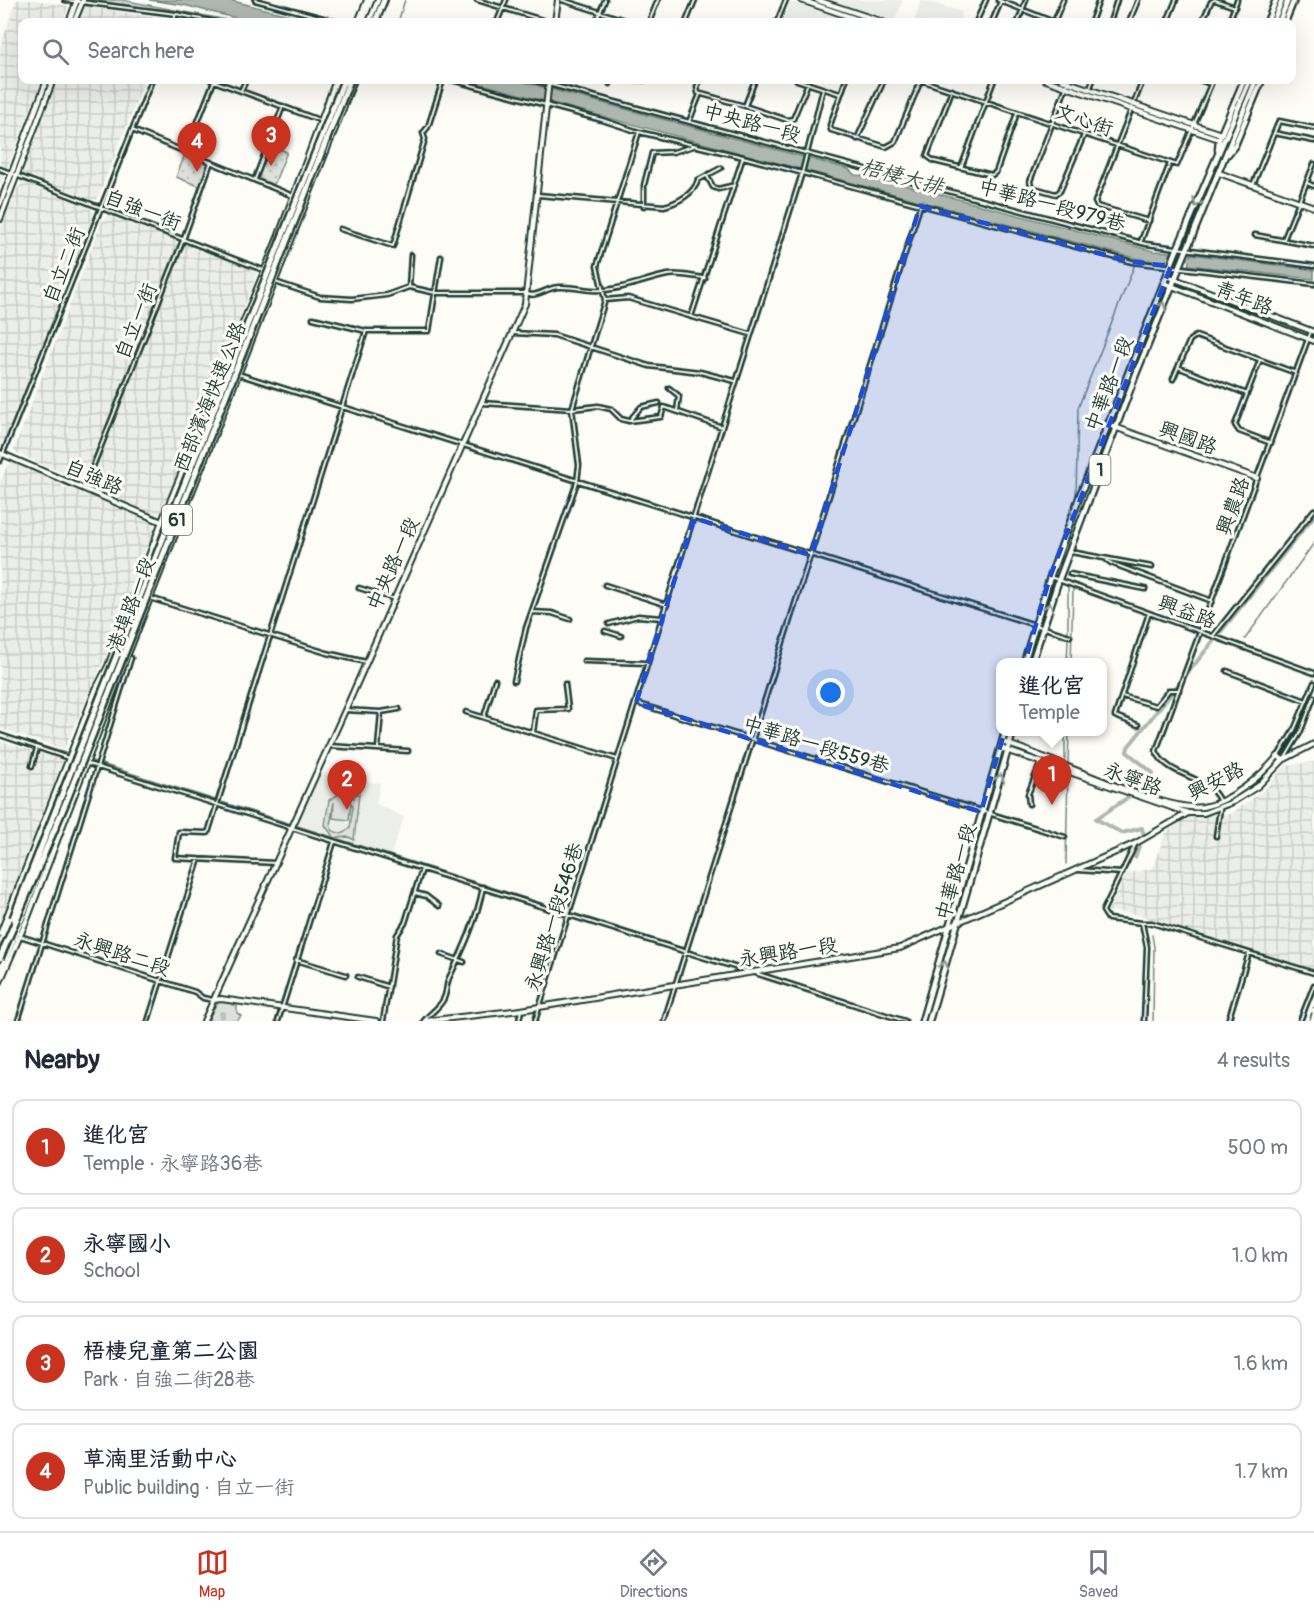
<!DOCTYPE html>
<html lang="en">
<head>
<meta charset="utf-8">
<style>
  body { margin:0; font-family:Pangolin,"LXGW WenKai TC",sans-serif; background:#f6f6f7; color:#1f2937 }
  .you { position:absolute; left:831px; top:693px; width:21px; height:21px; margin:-15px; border:4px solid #fff; border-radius:50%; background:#1a73e8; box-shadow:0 0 0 9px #1a73e833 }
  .badge { display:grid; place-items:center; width:39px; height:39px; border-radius:50%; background:#c8321e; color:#fff; font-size:20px; font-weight:700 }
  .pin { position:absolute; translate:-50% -50px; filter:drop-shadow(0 2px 3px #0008) }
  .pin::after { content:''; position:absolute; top:32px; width:21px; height:18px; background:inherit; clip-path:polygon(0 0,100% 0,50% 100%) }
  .popup { position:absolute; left:996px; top:658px; width:111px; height:78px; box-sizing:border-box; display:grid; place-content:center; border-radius:12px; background:#fff; filter:drop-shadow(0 2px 4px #0005); font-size:20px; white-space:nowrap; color:#747a83 }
  .popup b { font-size:22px; color:#1f2937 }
  .popup::after { content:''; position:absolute; left:50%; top:100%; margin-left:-12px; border:12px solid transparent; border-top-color:#fff }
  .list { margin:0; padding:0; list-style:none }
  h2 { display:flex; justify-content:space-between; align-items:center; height:78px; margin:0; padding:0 24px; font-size:26px }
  h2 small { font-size:20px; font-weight:400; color:#747a83 }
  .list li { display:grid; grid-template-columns:39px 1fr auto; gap:18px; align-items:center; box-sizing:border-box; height:96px; margin:0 12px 12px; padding:0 12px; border:2px solid #e0e1e3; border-radius:12px }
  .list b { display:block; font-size:22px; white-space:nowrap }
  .list p { margin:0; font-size:20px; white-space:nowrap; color:#747a83 }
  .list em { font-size:20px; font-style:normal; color:#747a83 }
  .icon { flex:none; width:33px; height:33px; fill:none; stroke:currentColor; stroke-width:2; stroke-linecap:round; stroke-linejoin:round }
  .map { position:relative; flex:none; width:1314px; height:1021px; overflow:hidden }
  .search { position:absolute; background:#fff; box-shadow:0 6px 24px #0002; left:18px; right:18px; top:18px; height:66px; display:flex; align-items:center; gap:15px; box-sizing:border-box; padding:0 21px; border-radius:12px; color:#747a83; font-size:22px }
  .sheet { height:510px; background:#fff }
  nav { display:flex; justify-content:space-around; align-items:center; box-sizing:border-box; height:84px; border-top:2px solid #e0e1e3; background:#fff; font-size:16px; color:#747a83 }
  nav a { display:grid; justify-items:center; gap:3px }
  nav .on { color:#c8321e }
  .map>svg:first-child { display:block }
  .built { fill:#eceee9 }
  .industrial { fill:url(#industrial-grid) }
  .green { fill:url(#green-dots); stroke:#7e8e88; stroke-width:1.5 }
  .cemetery { fill:url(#cemetery-stones); stroke:#7e8e88; stroke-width:1.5 }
  .pitch { fill:#dde0db; stroke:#7e8e88; stroke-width:1.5; fill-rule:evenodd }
  .water { fill:#aeb8b1; stroke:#75877f; stroke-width:1.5 }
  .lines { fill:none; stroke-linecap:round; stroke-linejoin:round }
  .stream { stroke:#75877f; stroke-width:1.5 }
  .canal { stroke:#aeb8b1; stroke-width:4 }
  .street-casing { stroke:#1f3d34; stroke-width:7 }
  .secondary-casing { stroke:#1f3d34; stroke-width:8 }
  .primary-casing { stroke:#1f3d34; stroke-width:9 }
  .highway-casing { stroke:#1f3d34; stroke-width:10 }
  .street { stroke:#fdfcf7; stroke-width:2 }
  .secondary { stroke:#fdfcf7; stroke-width:4 }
  .primary { stroke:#fdfcf7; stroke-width:4.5 }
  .highway { stroke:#fdfcf7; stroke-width:5 }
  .rail { stroke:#1f3d34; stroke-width:1.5; stroke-dasharray:9 4.5; stroke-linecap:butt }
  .highway-bridge-casing { stroke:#1f3d34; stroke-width:10; stroke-linecap:butt }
  .highway-bridge { stroke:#fdfcf7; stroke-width:5 }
  .oneway { stroke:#8e9c96 }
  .marked { fill:#1d4ed8; fill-opacity:0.2; stroke:#1d4ed8; stroke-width:4.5; stroke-dasharray:12 8; stroke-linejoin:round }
  .labels { text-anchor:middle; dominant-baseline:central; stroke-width:6; stroke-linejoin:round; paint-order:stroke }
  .shield { fill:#fdfcf7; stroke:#62766e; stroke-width:1.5 }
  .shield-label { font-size:18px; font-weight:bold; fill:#1f3d34 }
  .street-label { font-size:20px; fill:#1f3d34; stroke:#fdfcf7 }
  .water-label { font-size:21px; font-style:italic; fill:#435c53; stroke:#fdfcf7 }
</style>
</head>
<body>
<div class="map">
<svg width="1314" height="1021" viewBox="0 0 1314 1021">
  <defs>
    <pattern id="industrial-grid" width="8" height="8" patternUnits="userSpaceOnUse" patternTransform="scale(1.5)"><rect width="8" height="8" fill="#eceee9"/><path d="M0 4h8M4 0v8" fill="none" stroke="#cacdc8"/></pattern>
    <pattern id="green-dots" width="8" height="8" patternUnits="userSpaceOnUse" patternTransform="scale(1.5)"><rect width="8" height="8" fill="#dde0db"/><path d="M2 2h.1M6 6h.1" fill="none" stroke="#bdc1bd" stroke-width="1.8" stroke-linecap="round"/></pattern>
    <pattern id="cemetery-stones" width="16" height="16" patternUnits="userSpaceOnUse" patternTransform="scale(1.5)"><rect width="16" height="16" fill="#dde0db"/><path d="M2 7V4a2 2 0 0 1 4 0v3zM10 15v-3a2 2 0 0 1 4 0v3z" fill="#bdc1bd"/></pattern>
  </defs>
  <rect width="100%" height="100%" fill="#fdfcf7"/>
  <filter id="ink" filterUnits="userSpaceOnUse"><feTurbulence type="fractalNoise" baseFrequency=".0167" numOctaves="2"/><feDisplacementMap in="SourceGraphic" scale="12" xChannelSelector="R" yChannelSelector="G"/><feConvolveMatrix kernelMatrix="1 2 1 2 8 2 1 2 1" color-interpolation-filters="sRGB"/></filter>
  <g filter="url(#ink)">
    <path class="built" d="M822,0H903L894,22H884Z
      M921,0L962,12L960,19L971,22H914Z
      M790,2L852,22H782Z
      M319,773L350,775L358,781L380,783L376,804L404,817L390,857L296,826Z"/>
    <path class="industrial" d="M16,0H36L68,6L63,22H22V80H42L0,186V48Z
      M86,6L162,19L165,22H77L80,12Z
      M55,80H145L97,200L79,197L25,177L21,172Z
      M22,182L90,208L94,214L7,436L0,445V229L14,193Z
      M110,214L174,238L178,244L88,475L84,480H79L16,453L14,449L102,221Z
      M189,244L252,267L257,273L191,444L162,512L155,515L95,490L91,481L180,248Z
      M13,463L57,481L65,489L71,488L144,519L153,524L155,529L110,647L64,749L0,729V482L8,464Z
      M0,741L63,760L0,922Z
      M1314,762V971L1139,915L1108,911L1127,873L1152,869L1165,834L1186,816L1231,814L1265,789L1286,765Z"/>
    <path class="green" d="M85,0H122L238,22H215Z
      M269,145L287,152L273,187L255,180Z
      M186,152L211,162L201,187L176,177Z"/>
    <path class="cemetery" d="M218,1001L237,1004V1013L241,1016L237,1021H207Z"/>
    <path class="pitch" d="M342,792L354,798L355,794H359L354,840L349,837L334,838L325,825L329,800ZM334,802L333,818L349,820L351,803L353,806L350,828L342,834L333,831L330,825Z"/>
    <path class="water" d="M149,0H229L316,22H251L184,5Z
      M466,80H517L848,169L855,175L875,177L1153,251L1171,252L1165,263L1134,258Z
      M1191,254L1314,270V279L1188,265Z"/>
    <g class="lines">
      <path class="stream" d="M398,22L405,0
        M244,373L1041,624
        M244,379L1033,627
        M1076,496L1078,408L1137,259
        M813,554L923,200
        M1046,626L1068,633
        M1037,629L1068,638
        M1068,632V587
        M1245,639L1314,543
        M1067,662L1068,639
        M1071,662L1073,589
        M0,733L75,756
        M89,760L753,970
        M1065,760V732
        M1068,765L1069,732
        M1066,864L1068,772
        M1152,935L1154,947L1153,1021
        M689,949L812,558
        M761,972L863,1005"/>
      <path class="canal" d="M1163,257L1194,259
        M1146,785L1153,773L1127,752L1128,747L1314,516
        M1130,796L1096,819L1122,833L1142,828L1143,833
        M1135,857L1141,841
        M22,1020L24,1021
        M16,1021L17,1018"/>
      <defs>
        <path id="street" d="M65,0L176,14L216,22
          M255,0L338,22
          M477,0L549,22
          M562,0L631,22
          M998,0L1054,22
          M1215,0L1235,7
          M173,22L176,14
          M497,22L506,0
          M596,22L605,0
          M649,22L658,0
          M686,22L695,0
          M777,22L786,0
          M976,22L986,0
          M992,22L1001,1
          M1018,22L1026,0
          M1054,22L1063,0
          M1091,22L1099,0
          M1110,22L1117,0
          M1129,22L1138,0
          M1167,22L1176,0
          M1202,22L1211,2L1214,0
          M1229,22L1237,0
          M211,80L327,123
          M452,80L602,120L639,132L743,157L1132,262L1314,284
          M533,80L1146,244L1314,266
          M636,80H646
          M700,80L697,87L698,93L745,106
          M755,80L745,106L787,120L793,119L808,83
          M797,80L840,94
          M846,80L830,125L831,130L886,147L895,142L921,80
          M920,80L1177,165L1211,84L1199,80
          M1069,80L1030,181L1031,187L1056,194L1060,191L1084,135
          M1143,80L1095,202L1097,206L1149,221
          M610,84L611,80
          M1090,88L1093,80
          M952,90L927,156L934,161L992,175L996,172L1017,113
          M241,91L246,80
          M689,122L700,94
          M132,130L293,196
          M1274,133L1314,141
          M857,139L884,80
          M186,152L214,81
          M961,168L994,80
          M0,169L263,270
          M707,176L713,187L718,189L735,185
          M255,179L283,106
          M1307,183L1314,186
          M1253,185L1279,121L1314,128
          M538,195L664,206C677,203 694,194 698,180L721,168
          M644,206V185L652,153L673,152L694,146
          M340,229L393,246L425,139L423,133L428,127L443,80
          M1255,235L1314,246
          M1284,239L1314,164
          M1141,241L1170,163
          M275,282L320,297L352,299L387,295L409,287L436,293H526C536,299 547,287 559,287C575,286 590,292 605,290C628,288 646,279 668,275C679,273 693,277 705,278
          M409,287L411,255
          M605,300L628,298L750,334
          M691,317L743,157
          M313,318L366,331H429L441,257
          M513,333L554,335L649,366L700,372L735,381
          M1260,360L1235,425L1239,431L1271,443
          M1180,368L1247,394
          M238,374L1070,636
          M1173,379L1190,340L1196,336L1296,373
          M669,388L679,396L677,411
          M482,403L572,409L598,406L611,409L621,419L629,421L661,417L664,407L722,427
          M629,421L641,407L659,403
          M0,461L152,80
          M84,489L183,240L211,162
          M1071,552L1152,567
          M1104,558L1111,563L1212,601
          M1070,574L1145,589
          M1050,577L1314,673
          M605,585L667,605
          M359,588L395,599
          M150,598L327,653L366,662
          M532,612L552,613L570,619
          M609,624L638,616L662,618
          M605,631L621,636
          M1213,636L1314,510
          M584,661L647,663
          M1227,671L1306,701
          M514,681L526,628L577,482L579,465L572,409L605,300L597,266L639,132
          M1122,696L1156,706L1169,690H1179
          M636,703L1065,837
          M345,710L381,712L378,748
          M381,712L399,709
          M466,712L617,759
          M484,717L495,680
          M1138,725L1115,716L1149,613
          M533,733L536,710L568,709L565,684
          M0,735L74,760
          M329,746L408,751
          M1278,756L1294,730L1314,683
          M1285,758L1300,733L1314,697
          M85,763L750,972
          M32,766L37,748
          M1219,800C1207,774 1168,778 1156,751L1311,331
          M1029,804L1028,794L1041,762
          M1216,836L1220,809
          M1136,843L1103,911L1108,919L1142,923L1147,947L1144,1021
          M275,863L175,858L179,832L208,833L366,331
          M1078,870L1122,873
          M415,893L426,896L439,906
          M1142,923H1152L1314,973
          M20,936L195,992L203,998L213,1000
          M441,954L464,962
          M296,960L346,975
          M755,973L905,1021
          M358,977L389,987
          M18,1021L131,658
          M148,1021L199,859
          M278,1021L334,842
          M383,1021L397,935L405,923L422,869
          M424,1021C429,1014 439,1008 443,1000C447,994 446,985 449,978C464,948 477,919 483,887
          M519,1021L521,1010
          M535,1021L802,173L823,89
          M664,1021L920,206
          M1228,1021L1249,953
          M1300,1021L1314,985"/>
        <path id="secondary" d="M801,0L865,22
          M817,0L883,22
          M69,22L77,0
          M74,22L83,0
          M358,22L367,0
          M369,22L378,0
          M555,22L558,0
          M1046,80L1219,139
          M1062,80L1221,134
          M1219,173L1314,207
          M0,204L47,80
          M294,212L347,80
          M0,219L53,80
          M1167,276L1314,332
          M1164,283L1314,341
          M1109,425L1257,478
          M0,453L176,528
          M1002,742C1047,755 1164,813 1203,807C1231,802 1260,777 1278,756L1283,760
          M1000,748L1188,813
          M54,824L91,731
          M0,934L96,689L108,666L162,521L279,235L336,80
          M0,982L28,917L121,672L344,106
          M214,1000L221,999L376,1021
          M204,1021L347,706L525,304L549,80
          M425,1021L521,1010L900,948L1136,843L1188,813H1204L1233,802L1258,786L1283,760L1314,744"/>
        <path id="primary" d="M1267,22L1276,0
          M1273,22L1282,0
          M1279,22L1288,0
          M1285,22L1294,0
          M1218,150L1219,139L1244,80
          M1228,154L1235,145L1262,80
          M1024,662L1050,577L1079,498L1176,252L1250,80
          M1032,662L1059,579L1136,374L1256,80
          M922,1021L1005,732
          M929,1021L1013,732"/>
        <path id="highway" d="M362,22L371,0
          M375,22L384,0
          M331,107L340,80
          M342,108L353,80
          M0,945L13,912
          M0,972L61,820"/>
      </defs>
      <use href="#street" class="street-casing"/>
      <use href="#secondary" class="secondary-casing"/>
      <use href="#primary" class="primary-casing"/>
      <use href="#highway" class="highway-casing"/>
      <use href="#street" class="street"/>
      <use href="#secondary" class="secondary"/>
      <use href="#primary" class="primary"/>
      <use href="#highway" class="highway"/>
      <path class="rail" d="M1309,1021L1314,1007"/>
      <defs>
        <path id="highway-bridge" d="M13,918L344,80
          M0,958L66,802L350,80"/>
      </defs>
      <use href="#highway-bridge" class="highway-bridge-casing"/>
      <use href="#highway-bridge" class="highway-bridge"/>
    </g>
    <defs><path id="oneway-chevron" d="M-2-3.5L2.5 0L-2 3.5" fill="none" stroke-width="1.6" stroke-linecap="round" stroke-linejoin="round" transform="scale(1.5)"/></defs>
    <g class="oneway">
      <use href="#oneway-chevron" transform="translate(1197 203) rotate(113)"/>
      <use href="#oneway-chevron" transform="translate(1162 306) rotate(-68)"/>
      <use href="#oneway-chevron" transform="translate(1074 513) rotate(110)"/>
      <use href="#oneway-chevron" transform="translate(1049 607) rotate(-71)"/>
      <use href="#oneway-chevron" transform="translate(1000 778) rotate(-73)"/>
      <use href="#oneway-chevron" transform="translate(944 965) rotate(-74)"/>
    </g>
  </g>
  <path class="marked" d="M920,206L1132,262L1171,266L1050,577L981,812L636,703L694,518L811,555Z"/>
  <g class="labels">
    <g class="shield">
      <rect x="1089.5" y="455" width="21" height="30" rx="4.5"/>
      <rect x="162" y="505" width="30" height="30" rx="4.5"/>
    </g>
    <g class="shield-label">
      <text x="1100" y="470">1</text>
      <text x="177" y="520">61</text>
    </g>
    <g class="street-label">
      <text transform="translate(1084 120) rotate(19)">文心街</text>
      <text transform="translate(752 123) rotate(15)">中央路一段</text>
      <text transform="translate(1052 205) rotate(15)">中華路一段979巷</text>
      <text transform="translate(143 210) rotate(21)">自強一街</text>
      <text transform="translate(64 265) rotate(-68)">自立二街</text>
      <text transform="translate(1244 298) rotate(21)">青年路</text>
      <text transform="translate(136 321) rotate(-68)">自立一街</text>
      <text transform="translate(1109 384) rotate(-69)">中華路一段</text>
      <text transform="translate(210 397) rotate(-68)">西部濱海快速公路</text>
      <text transform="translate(1188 438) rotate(20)">興國路</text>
      <text transform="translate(94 477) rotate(23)">自強路</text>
      <text transform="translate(1233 506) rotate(-70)">興農路</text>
      <text transform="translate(393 564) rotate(-66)">中央路一段</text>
      <text transform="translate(131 605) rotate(-69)">港埠路一段</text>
      <text transform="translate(1187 612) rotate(20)">興益路</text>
      <text transform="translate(816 745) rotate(17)">中華路一段559巷</text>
      <text transform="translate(1133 779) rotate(20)">永寧路</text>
      <text transform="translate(1216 781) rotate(-27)">興安路</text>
      <text transform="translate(956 872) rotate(-74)">中華路一段</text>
      <text transform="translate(554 917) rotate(-73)">永興路一段546巷</text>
      <text transform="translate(788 952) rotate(-9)">永興路一段</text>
      <text transform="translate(122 954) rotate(18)">永興路二段</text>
    </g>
    <g class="water-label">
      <text transform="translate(902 177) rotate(15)">梧棲大排</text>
    </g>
  </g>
</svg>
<div class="you"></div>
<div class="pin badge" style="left:1052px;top:805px">1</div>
<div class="popup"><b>進化宮</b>Temple</div>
<div class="pin badge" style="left:347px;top:810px">2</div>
<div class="pin badge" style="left:271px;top:166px">3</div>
<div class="pin badge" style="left:197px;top:172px">4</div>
<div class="search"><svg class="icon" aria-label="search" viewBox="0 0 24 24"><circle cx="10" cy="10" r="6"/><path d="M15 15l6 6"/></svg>Search here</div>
</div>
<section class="sheet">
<h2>Nearby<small>4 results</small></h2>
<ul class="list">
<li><span class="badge">1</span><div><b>進化宮</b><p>Temple · 永寧路36巷</p></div><em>500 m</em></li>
<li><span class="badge">2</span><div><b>永寧國小</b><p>School</p></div><em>1.0 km</em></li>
<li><span class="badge">3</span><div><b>梧棲兒童第二公園</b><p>Park · 自強二街28巷</p></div><em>1.6 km</em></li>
<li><span class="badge">4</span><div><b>草湳里活動中心</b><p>Public building · 自立一街</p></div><em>1.7 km</em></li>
</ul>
</section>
<nav>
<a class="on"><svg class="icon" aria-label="map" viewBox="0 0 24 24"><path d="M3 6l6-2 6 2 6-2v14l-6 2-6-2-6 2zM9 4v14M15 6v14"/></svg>Map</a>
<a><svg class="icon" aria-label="directions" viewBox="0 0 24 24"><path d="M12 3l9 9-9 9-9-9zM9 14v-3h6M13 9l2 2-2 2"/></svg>Directions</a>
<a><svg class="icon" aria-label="saved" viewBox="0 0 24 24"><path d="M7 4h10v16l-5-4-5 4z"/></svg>Saved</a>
</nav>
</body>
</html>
